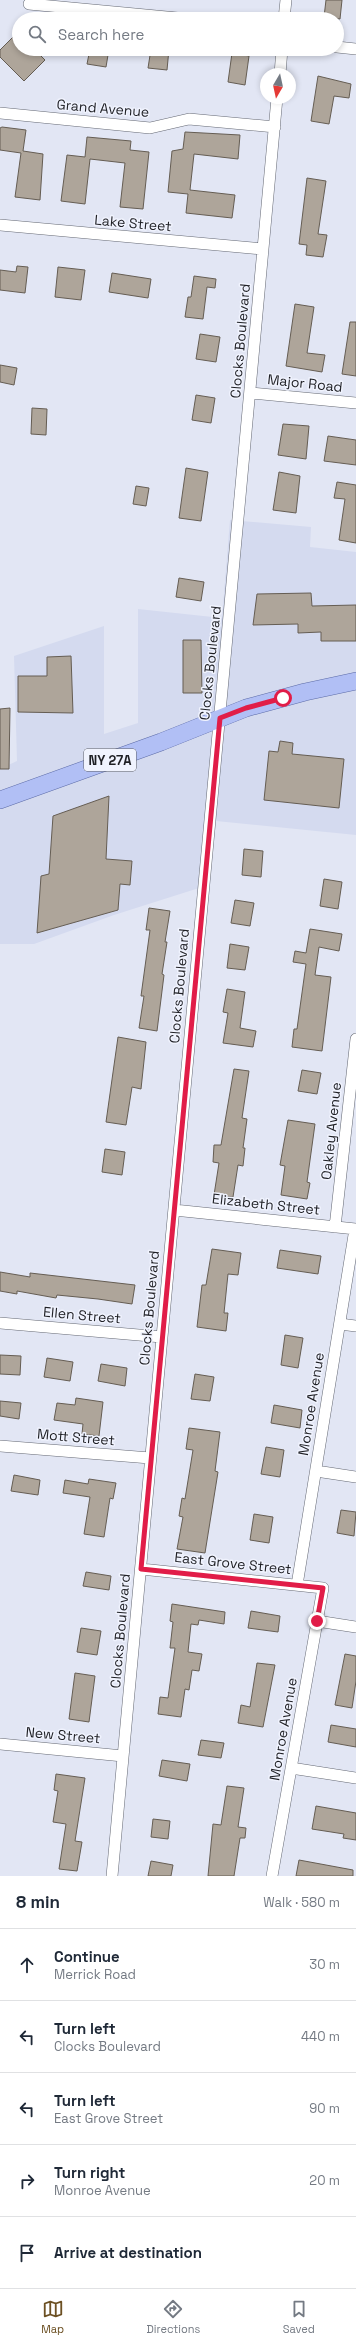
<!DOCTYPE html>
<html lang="en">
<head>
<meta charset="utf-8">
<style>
  body { margin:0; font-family:"Space Grotesk",sans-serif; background:#f2f2f3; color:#1f2937 }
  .compass { position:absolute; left:260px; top:68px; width:36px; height:36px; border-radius:50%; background:#fff; box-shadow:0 2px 6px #0003; rotate:189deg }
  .stop { position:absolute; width:12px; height:12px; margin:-9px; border:3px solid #e11d48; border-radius:50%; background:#fff }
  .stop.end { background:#e11d48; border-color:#fff; box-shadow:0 1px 4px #0008 }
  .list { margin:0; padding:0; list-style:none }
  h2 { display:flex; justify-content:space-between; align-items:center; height:52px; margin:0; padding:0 16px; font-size:17px }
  h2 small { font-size:13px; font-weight:400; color:#747a83 }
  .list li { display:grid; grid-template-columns:26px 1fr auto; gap:12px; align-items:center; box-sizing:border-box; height:72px; padding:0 16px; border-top:1px solid #e0e1e3 }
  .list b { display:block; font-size:15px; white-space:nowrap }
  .list p { margin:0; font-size:13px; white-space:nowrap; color:#747a83 }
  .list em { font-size:13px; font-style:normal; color:#747a83 }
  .icon { flex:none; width:22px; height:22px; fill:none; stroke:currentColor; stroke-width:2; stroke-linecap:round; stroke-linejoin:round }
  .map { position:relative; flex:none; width:356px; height:1876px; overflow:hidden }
  .search { position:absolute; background:#fff; box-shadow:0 2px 6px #0003; left:12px; right:12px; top:12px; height:44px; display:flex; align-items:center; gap:10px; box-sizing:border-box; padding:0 14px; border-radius:22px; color:#747a83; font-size:15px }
  .sheet { height:412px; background:#fff }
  nav { display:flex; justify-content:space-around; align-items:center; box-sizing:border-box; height:56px; border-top:1px solid #e0e1e3; background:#fff; font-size:11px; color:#747a83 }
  nav a { display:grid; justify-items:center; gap:2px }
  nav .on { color:#6c5023 }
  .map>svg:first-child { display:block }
  .built { fill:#d4daef }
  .building { fill:#aea59a; stroke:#655d53 }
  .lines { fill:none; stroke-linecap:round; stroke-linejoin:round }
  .minor-casing { stroke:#656974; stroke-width:12 }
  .primary-casing { stroke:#5c6ba7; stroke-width:18 }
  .minor { stroke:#fff; stroke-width:11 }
  .primary { stroke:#b1bff5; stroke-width:17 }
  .route { stroke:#e11d48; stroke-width:5 }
  .labels { text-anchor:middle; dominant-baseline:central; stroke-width:3; stroke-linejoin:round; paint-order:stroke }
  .shield { fill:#f0f3fe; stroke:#5d5f65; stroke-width:1 }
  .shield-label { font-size:13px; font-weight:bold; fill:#1e1f24 }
  .street-label { font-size:14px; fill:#1e1f24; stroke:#f0f3fe }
</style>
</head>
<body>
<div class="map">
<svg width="356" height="1876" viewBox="0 0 356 1876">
  <rect width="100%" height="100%" fill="#e2e6f4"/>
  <path class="built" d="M230,520L311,527L310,547L356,552V835L206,820L199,888L114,915L34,944H0V769L17,761L14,656L104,626V734L138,723V609L222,618Z"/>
  <path class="building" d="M326,0H342L340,19L324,17Z
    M19,31V49H34L45,60L24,81L0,57V50Z
    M90,49H109L106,67L87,64Z
    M151,49H169L167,70L148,68Z
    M232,53L249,56L245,85L228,82Z
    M318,76L351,84L349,98L334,96L329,124L311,121Z
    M2,127L26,130L23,151L43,154L40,200L15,197L21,153L0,150V128Z
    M185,132L240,135L238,159L194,154L190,190L235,195L232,218L186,213L188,194L168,192L172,151L183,149Z
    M87,137L131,141L130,150L149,152L143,209L120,207L125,163L90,159L85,204L61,201L67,155L85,157Z
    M307,178L326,181L318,234L327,235L323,257L306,255L307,245L299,244Z
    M17,266L28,267L25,293L0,290V270L16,272Z
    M58,267L85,270L81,300L55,297Z
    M112,273L151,279L148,298L109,292Z
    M194,276L216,279L215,288L207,287L203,319L185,317L188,297H191Z
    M295,304L314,307L307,353L325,355L322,372L286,366Z
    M350,322H356V376L342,374Z
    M200,334L220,337L216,362L196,359Z
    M0,365L17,368L14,385L0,382Z
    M196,395L215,398L211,423L192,420Z
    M32,408L47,409L46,435L31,434Z
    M283,424L309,426L306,459L278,455Z
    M328,436L356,440V465L324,461Z
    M186,468L208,472L201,521L179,518Z
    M279,472L300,476L296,513L273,510Z
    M337,482L356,485V543L339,540L345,499L334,498Z
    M136,486L149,488L146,506L133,504Z
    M179,578L204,582L201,601L176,597Z
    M311,593L312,606L356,605V641H321V632L298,633V624L253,625L257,594Z
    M183,640H201L202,693H183Z
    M71,656L73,713L18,712V676H47V657Z
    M10,708L9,769H0V709Z
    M280,741L293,743L292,754L344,759L339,808L264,800L269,751L278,752Z
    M109,796L106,859L132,861L130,885L120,884L118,910L37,933L41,876L49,874L53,816Z
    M244,849L263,851L261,877L242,875Z
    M324,879L342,882L338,909L320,906Z
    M235,900L254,903L250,926L231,923Z
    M149,908L170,911L165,942H167L162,974L164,975L157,1031L139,1028L144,996H141L150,930H146Z
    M310,929L342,934L339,951L319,947L315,975L331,977L322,1051L292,1047L294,1029H297L306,964L293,962L295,951L306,953Z
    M230,944L249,947L245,970L227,968Z
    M227,989L245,992L240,1028L256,1031L253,1047L223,1043L228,1013L223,1012Z
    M118,1037L146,1042L141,1089L132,1087L126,1125L106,1122Z
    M234,1069L249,1071L242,1118L247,1119L243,1148H245L243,1166L238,1165L233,1197L214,1195L219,1163L213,1162L214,1145H221Z
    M302,1070L321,1073L317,1094L298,1091Z
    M288,1120L315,1124L307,1182L310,1183L307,1199L281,1195L285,1166L280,1165Z
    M105,1149L125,1152L122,1175L102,1172Z
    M212,1249L241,1253L238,1275L228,1274L224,1313H228L226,1331L197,1327L202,1285H206Z
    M280,1250L321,1256L318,1274L277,1268Z
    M0,1272L30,1277V1273L135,1285L132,1304L98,1299L57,1295L56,1298L17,1291V1294L0,1291Z
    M285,1335L303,1338L298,1368L281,1365Z
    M0,1355L21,1356L20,1375L0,1374Z
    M47,1358L73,1362L70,1381L44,1377Z
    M101,1364L127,1368L125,1386L98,1381Z
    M195,1374L214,1377L210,1401L191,1399Z
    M76,1398L103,1402L99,1436L82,1434L83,1424L54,1420L57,1403L75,1405Z
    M0,1401L21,1403L19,1419L0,1416Z
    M274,1405L302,1410L300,1428L271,1423Z
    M189,1428L220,1432L215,1471L218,1472L205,1553L177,1549L183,1517L179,1516L182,1498L185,1499L193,1450L186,1449Z
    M266,1447L284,1450L280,1477L261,1474Z
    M14,1475L40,1480L38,1495L11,1491Z
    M89,1479L116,1483L113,1499L110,1498L104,1537L84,1534L90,1497L63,1493L65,1480L88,1484Z
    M341,1510L356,1512L354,1536L337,1533Z
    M254,1514L273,1517L269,1543L250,1540Z
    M86,1572L111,1576L109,1590L83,1586Z
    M172,1604L225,1612L224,1624L199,1620L198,1625L191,1624L188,1652L202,1654L199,1671L192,1670L189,1690L185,1689L181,1717L158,1714L160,1697L168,1698L175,1648H170L173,1622L170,1621Z
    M251,1611L280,1616L278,1632L248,1628Z
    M81,1628L101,1631L97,1655L77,1652Z
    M345,1654L356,1656V1681L352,1708L335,1705Z
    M257,1663L275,1665L263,1727L238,1723L241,1705L250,1707Z
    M75,1673L95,1676L89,1722L69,1719Z
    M331,1725L356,1729V1747L328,1742Z
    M201,1740L224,1743L221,1758L198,1755Z
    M162,1760L190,1764L187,1781L159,1776Z
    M56,1774L85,1778L75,1841L82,1842L77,1871L59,1869L66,1824L53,1822L58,1791L54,1790Z
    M227,1786L244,1788L238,1827L246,1828L245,1838H240L234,1876H208L213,1824L221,1825Z
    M316,1806L356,1813V1840L343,1838L344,1834L312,1829Z
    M153,1819L170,1821L168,1839L151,1837Z
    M299,1860L353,1870V1876H296Z
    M151,1861L173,1865L171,1876H148Z"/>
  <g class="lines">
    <defs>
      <path id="minor" d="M29,4L188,19
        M284,19L286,0
        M337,47L356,49
        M280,74L282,49
        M0,113L150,128L189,119L275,127
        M0,225L263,249
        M251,393L356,403
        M174,1210L356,1229
        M335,1227L356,1039
        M0,1323L162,1337
        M340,1324L356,1326
        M0,1446L150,1458
        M316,1471L356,1477
        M141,1569L323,1588L272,1876
        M297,1585L355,1229
        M317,1621L356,1627
        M0,1744L123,1756
        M291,1768L356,1778
        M112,1876L277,98"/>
      <path id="primary" d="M0,800L161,742L246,708L305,692L356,681"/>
    </defs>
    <use href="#minor" class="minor-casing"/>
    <use href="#primary" class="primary-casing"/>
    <use href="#minor" class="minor"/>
    <use href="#primary" class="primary"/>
  </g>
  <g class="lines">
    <path class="route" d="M283,698L246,708L220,718L141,1569L323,1588L317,1621"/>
  </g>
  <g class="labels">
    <rect class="shield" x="84" y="749" width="52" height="22" rx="3"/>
    <g class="shield-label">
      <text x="110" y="760">NY 27A</text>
    </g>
    <g class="street-label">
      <text transform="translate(103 108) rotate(5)">Grand Avenue</text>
      <text transform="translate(133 223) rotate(5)">Lake Street</text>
      <text transform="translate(240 341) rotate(-85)">Clocks Boulevard</text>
      <text transform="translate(305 383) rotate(6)">Major Road</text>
      <text transform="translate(210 663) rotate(-84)">Clocks Boulevard</text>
      <text transform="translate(179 986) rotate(-85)">Clocks Boulevard</text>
      <text transform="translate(331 1131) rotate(-84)">Oakley Avenue</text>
      <text transform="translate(266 1204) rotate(6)">Elizabeth Street</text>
      <text transform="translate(149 1308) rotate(-85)">Clocks Boulevard</text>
      <text transform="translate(82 1315) rotate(5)">Ellen Street</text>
      <text transform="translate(311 1404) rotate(-81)">Monroe Avenue</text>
      <text transform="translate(76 1437) rotate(5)">Mott Street</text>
      <text transform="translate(233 1563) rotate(6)">East Grove Street</text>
      <text transform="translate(120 1631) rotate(-85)">Clocks Boulevard</text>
      <text transform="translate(283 1729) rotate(-80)">Monroe Avenue</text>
      <text transform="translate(63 1735) rotate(5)">New Street</text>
    </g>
  </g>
</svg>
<svg class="compass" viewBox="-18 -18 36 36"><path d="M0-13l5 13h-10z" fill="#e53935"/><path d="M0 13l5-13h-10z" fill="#747a83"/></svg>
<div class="stop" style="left:283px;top:698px"></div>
<div class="stop end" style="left:317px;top:1621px"></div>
<div class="search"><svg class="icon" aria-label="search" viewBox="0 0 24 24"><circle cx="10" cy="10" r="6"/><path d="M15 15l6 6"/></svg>Search here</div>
</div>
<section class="sheet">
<h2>8 min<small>Walk · 580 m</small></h2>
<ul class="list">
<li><svg class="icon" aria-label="ahead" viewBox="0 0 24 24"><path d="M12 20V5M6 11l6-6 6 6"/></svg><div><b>Continue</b><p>Merrick Road</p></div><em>30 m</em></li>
<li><svg class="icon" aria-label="left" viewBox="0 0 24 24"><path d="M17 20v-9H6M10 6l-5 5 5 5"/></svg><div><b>Turn left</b><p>Clocks Boulevard</p></div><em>440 m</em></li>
<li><svg class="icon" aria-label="left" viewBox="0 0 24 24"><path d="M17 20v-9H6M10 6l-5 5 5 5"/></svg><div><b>Turn left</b><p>East Grove Street</p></div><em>90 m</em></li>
<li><svg class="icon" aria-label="right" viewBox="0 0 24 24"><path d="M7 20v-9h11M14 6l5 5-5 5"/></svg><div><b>Turn right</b><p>Monroe Avenue</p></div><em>20 m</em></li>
<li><svg class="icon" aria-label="arrive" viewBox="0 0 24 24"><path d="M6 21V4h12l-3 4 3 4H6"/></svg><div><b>Arrive at destination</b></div></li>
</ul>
</section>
<nav>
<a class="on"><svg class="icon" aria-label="map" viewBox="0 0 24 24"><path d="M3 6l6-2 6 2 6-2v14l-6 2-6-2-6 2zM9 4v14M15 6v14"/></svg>Map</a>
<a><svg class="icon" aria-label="directions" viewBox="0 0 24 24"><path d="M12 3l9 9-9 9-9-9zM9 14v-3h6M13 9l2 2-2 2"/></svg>Directions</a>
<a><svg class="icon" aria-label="saved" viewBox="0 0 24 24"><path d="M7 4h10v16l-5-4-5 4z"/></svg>Saved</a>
</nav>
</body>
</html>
